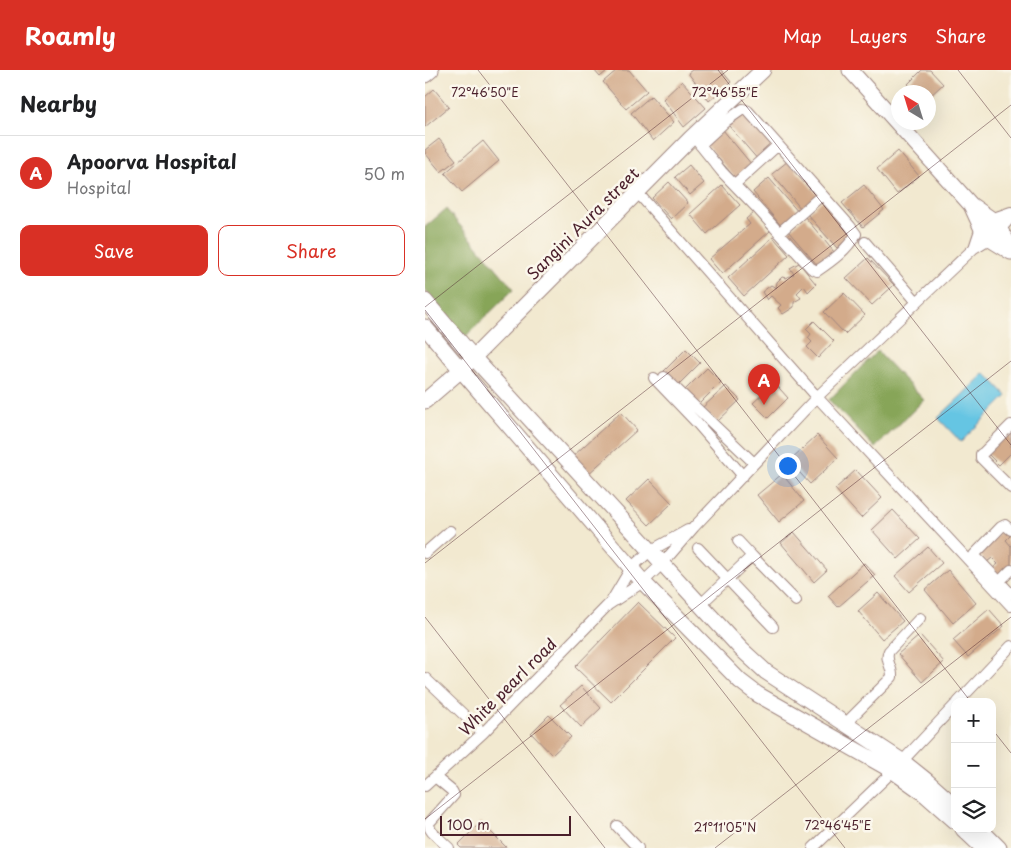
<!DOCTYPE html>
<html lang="en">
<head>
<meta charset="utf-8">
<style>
  body { margin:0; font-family:"Playpen Sans",sans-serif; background:#f6f6f6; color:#202124 }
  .controls { position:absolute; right:15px; bottom:15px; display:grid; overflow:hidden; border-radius:10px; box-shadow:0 5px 20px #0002 }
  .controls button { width:45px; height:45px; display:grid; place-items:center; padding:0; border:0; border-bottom:1px solid #e0e0e0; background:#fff; color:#202124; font:25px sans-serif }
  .compass { position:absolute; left:466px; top:15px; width:45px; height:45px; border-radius:50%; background:#fff; box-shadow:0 5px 20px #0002; rotate:322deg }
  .scale { position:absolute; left:15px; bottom:12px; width:131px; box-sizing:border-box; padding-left:5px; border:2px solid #4a1f2b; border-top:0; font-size:14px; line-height:18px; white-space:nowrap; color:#4a1f2b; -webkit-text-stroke:4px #fbf7ec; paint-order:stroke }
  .you { position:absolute; left:362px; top:395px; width:18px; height:18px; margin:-12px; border:4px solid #fff; border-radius:50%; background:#1a73e8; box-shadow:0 0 0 8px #1a73e833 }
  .badge { display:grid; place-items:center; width:32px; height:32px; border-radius:50%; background:#d93025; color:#fff; font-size:16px; font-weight:700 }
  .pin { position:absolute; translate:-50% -41px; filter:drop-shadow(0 1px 2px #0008) }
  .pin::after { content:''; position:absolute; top:26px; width:18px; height:15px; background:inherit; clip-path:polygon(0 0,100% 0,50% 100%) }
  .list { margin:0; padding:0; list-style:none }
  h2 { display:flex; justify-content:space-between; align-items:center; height:65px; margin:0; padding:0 20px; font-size:21px }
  h2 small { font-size:16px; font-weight:400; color:#757577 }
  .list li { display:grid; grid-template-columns:32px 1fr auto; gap:15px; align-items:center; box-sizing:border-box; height:75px; padding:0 20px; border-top:1px solid #e0e0e0 }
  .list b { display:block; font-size:19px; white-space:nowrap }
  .list p { margin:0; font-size:16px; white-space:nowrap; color:#757577 }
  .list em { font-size:16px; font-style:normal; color:#757577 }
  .actions { display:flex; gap:10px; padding:15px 20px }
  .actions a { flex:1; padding:11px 0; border:1px solid #d93025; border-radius:10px; text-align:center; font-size:18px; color:#d93025 }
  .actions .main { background:#d93025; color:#fff }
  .icon { flex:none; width:28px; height:28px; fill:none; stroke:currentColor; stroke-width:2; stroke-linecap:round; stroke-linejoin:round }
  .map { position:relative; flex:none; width:586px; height:778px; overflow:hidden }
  header { display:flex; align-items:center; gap:30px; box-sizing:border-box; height:70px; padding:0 25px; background:#d93025; color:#fff }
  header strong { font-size:24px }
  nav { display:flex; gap:28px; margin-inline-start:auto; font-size:18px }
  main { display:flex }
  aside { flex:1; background:#fff }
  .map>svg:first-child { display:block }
  .forest { fill:#87a559; stroke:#686242 }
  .water { fill:#65c5e3; stroke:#587287 }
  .building { fill:#d3ab8b }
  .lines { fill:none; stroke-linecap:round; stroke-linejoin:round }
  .street-casing { stroke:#9e847e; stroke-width:12 }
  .secondary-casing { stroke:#9e847e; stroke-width:17 }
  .street { stroke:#fff; stroke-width:10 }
  .secondary { stroke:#fff; stroke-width:15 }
  .ticks { fill:none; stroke:#4a1f2b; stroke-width:1; stroke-opacity:0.45 }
  .labels { text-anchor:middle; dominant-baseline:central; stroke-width:5; stroke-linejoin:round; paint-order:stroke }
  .street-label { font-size:16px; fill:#4a1f2b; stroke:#fbf7ec }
  .ticks-label { font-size:12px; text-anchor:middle; fill:#4a1f2b; stroke:#fbf7ec; stroke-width:5; stroke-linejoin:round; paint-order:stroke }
</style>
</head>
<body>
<header>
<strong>Roamly</strong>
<nav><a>Map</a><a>Layers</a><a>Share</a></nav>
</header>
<main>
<aside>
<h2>Nearby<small></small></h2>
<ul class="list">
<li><span class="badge">A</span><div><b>Apoorva Hospital</b><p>Hospital</p></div><em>50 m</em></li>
</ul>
<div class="actions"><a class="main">Save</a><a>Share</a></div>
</aside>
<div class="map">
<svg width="586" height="778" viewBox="0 0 586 778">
  <rect width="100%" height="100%" fill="#fbf7ec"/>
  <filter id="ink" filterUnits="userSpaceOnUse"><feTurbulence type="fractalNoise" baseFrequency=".02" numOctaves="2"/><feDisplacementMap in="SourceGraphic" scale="10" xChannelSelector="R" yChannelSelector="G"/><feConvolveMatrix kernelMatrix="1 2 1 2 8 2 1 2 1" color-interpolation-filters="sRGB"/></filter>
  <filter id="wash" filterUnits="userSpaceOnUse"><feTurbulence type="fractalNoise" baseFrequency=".0096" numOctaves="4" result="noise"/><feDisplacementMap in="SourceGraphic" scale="20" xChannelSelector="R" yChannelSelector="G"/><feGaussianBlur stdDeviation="1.12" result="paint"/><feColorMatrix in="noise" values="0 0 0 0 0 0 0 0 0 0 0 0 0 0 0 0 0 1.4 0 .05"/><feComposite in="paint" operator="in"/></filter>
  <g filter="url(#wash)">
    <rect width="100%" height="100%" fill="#f2e9d0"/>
    <path class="forest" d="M21,139L89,219L40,267L0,220V157Z
      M452,281L499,330L450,378L404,330Z"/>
    <path class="water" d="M560,303L582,326L536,372L513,348Z"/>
    <g id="blocks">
      <path class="building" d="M169,0H183L175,7Z
        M192,0H204L222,21L201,39L178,12Z
        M267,0H296L306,12L284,31L263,3Z
        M497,0H505L518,14L503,28V22H491L483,14Z
        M257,11L281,38L259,57L238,29Z
        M9,19L24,37L0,57V27Z
        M226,26L249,52L228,71L206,43Z
        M320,42L350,77L334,91L304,56Z
        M298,60L327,95L311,109L281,74Z
        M14,69L31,90L16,102L0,83V80Z
        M58,71L74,91L37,122L20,103Z
        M473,81L494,106L472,124L452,99Z
        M363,91L393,125L376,139L347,104Z
        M264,95L279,113L265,125L250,107Z
        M344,108L374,143L357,157L328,122Z
        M244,112L263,133L246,149L227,128Z
        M297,115L315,135L282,164L265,144Z
        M439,115L459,140L438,157L417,133Z
        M398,130L428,164L412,178L382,144Z
        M329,142L345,161L297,204L284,189L325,154L321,149Z
        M380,147L409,182L393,196L363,161Z
        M348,167L364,185L319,226L303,208Z
        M443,188L469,215L447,235L421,208Z
        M374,193L391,214L383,222L379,216L372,223L376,228L369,232V237L358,244L353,238L356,235L346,226L342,230L337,222L346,215L351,218L352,212L357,207L361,208L369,204L365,198Z
        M419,223L440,245L420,264L399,242Z
        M389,251L409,271L393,288L382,277L387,272L383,268L386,264L381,259Z
        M261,279L275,293L252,316L238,302Z
        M282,298L296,312L273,335L259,321Z
        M339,301L363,328L343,348L328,333L340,322L329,310Z
        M301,316L315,330L292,352L277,338Z
        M196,342L212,360L162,405L146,388Z
        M586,360V383L574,395L562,383Z
        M392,365L413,388L385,414L364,391Z
        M431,400L457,428L436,448L410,419Z
        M357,404L379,431L354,452L332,425Z
        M224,409L247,433L224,455L201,431Z
        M468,440L495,469L473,489L447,460Z
        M578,459L585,466L581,470L586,476V497L576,507L568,498L573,494L567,488L562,492L554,484Z
        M369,462L402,500L389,512L356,473Z
        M503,477L517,493L484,522L470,506Z
        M439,493L450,505L413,537L403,526Z
        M523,500L551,533L528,553L500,520Z
        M453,523L478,551L457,569L433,541Z
        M213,532L250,568L186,632L150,597Z
        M564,539L579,556L543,587L528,570Z
        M495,565L519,592L497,612L473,584Z
        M156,616L176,638L156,657L135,635Z
        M124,645L146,667L127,685L106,663Z
        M56,752L82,778H36L33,775Z"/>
    </g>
  </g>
  <g filter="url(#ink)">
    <use href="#blocks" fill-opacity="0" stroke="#9e847e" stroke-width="1"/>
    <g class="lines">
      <defs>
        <path id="street" d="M268,66L297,102L330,136L386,198L392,201C407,191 422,180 431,164L425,156L323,41L318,39L301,51L293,42
          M275,75L301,51
          M310,114L353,75
          M212,122L392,327L586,536
          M354,163L397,125
          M440,172L492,232
          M549,178L556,157L566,149L586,142
          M239,307L329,393
          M229,308L272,353L318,406
          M586,355L558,383L556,384V388L586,418
          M586,460L580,455L576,457L549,485L586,524
          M313,471L327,486
          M273,478L348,557
          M0,483L25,461
          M574,512L586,500
          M187,530L206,498L225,481L263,460
          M275,535L327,486L371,531
          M0,608L58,663
          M533,632L586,576
          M420,654L467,607C468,597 459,590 464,581L495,548
          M10,707L27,721L29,725L4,753L5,759L7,762L24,778
          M0,716L58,663L183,535L218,512L237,494L269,457L392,327L549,178C566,169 574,162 586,147
          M192,756L213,778
          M388,778L468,701L530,635"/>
        <path id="secondary" d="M425,0L546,135L566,149L575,160L586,178
          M0,5L6,0
          M546,135L556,157L565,169L586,182
          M0,231L48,287L316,579L341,602L477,691L502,711L530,736
          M0,257L36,300L218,512L315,611L332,624L468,701L496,721L530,751
          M0,331L36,300L265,69L338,0
          M538,759L558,778
          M555,759L574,778"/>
      </defs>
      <use href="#street" class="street-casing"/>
      <use href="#secondary" class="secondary-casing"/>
      <use href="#street" class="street"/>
      <use href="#secondary" class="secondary"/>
    </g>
  </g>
  <path class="ticks" d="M53,0L546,632M293,0L586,375M533,0L586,68M0,237L303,0M0,240L420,778M0,493L586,35M0,547L180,778M567,659L586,683M0,749L586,291M290,778L586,547"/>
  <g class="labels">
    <g class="street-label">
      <text transform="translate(157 153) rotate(-45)">Sangini Aura street</text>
      <text transform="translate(82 616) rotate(-45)">White pearl road</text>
    </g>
  </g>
  <g class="ticks-label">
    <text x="60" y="27">72°46'50"E</text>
    <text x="300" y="27">72°46'55"E</text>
    <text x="413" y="760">72°46'45"E</text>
    <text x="300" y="762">21°11'05"N</text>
  </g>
</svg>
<div class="controls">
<button>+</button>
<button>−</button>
<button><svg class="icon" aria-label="layers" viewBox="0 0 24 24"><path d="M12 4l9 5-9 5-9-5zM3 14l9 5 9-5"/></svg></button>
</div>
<svg class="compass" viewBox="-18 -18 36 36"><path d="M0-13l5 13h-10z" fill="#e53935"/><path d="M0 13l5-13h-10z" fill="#757577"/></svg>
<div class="scale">100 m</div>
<div class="you"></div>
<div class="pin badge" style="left:339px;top:335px">A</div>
</div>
</main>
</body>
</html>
